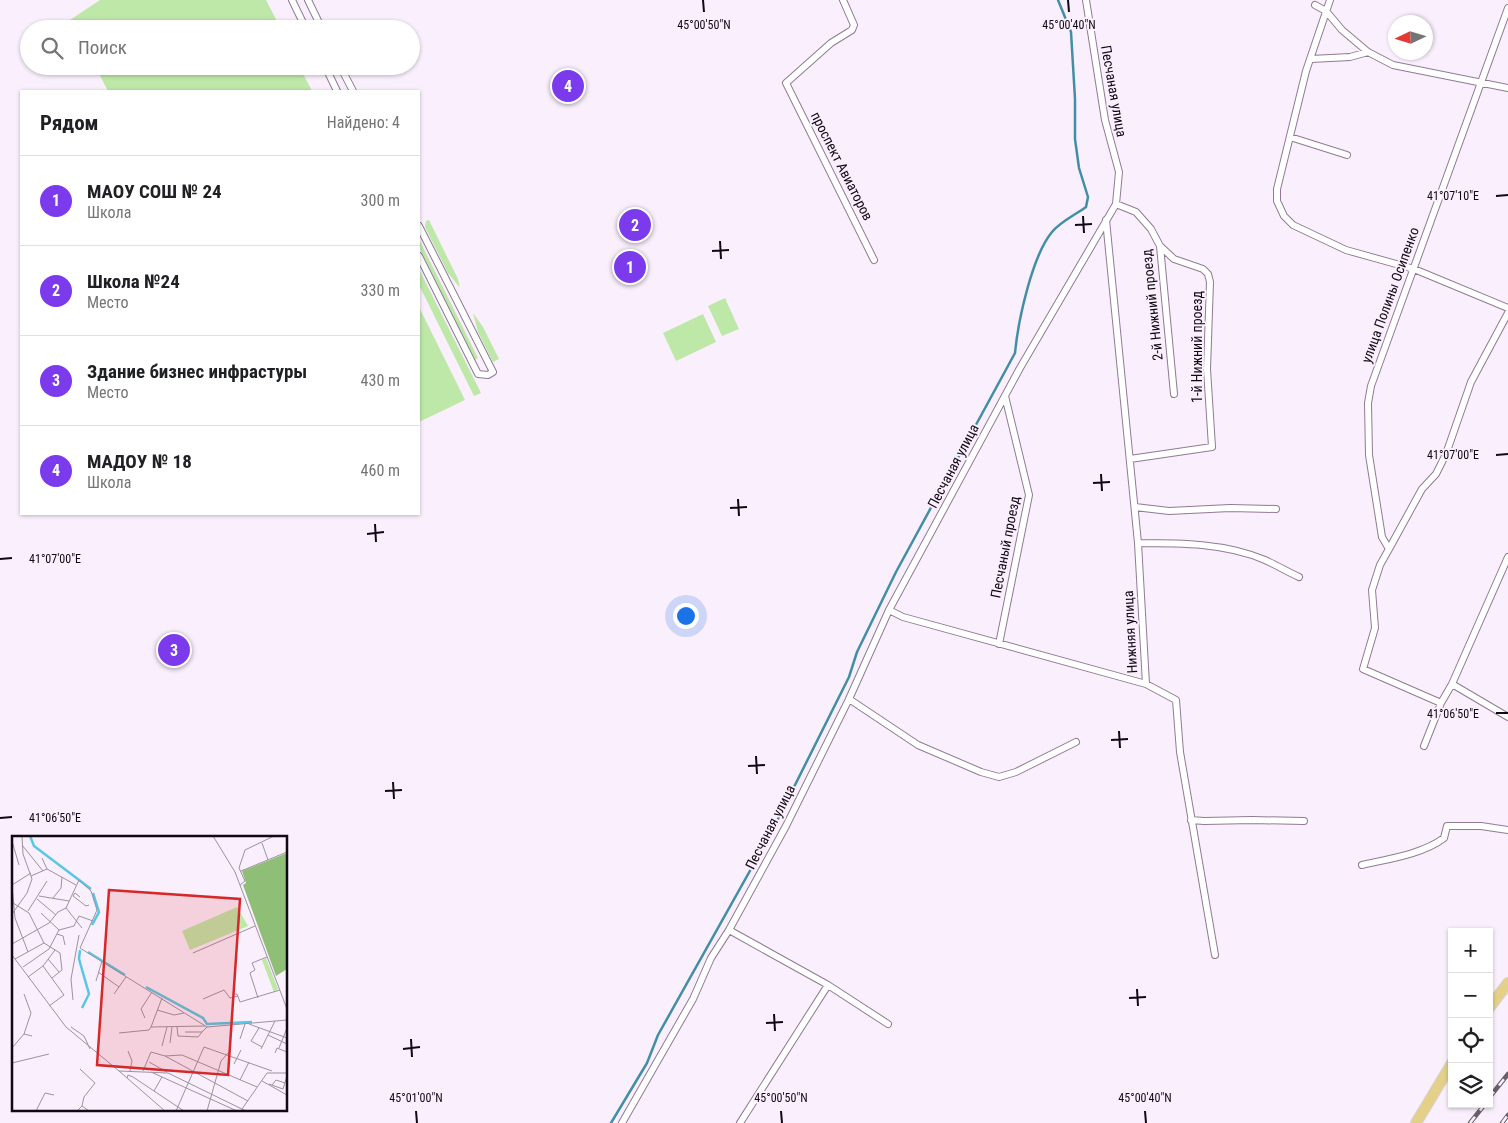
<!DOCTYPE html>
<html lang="ru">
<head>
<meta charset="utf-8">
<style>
  body { margin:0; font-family:"Roboto Condensed",sans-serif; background:#f2f2f2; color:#202124 }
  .controls { position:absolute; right:15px; bottom:15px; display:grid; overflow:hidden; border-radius:0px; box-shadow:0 1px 4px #0004 }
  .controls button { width:45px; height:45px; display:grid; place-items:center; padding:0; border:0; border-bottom:1px solid #e0e0e0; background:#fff; color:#202124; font:25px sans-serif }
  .compass { position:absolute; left:1388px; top:15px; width:45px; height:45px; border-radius:50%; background:#fff; box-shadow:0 1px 4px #0004; rotate:266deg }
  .you { position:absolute; left:685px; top:615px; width:18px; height:18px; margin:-12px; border:4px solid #fff; border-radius:50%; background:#1a73e8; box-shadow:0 0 0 8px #1a73e833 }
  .badge { display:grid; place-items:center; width:32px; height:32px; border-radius:50%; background:#7c3aed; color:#fff; font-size:16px; font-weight:700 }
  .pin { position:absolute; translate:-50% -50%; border:2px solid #fff; box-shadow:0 1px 5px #0006 }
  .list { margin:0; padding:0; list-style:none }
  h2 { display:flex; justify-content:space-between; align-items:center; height:65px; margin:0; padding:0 20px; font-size:21px }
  h2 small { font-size:16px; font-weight:400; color:#757577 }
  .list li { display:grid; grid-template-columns:32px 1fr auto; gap:15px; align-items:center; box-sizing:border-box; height:90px; padding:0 20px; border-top:1px solid #e0e0e0 }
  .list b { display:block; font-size:19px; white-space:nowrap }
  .list p { margin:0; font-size:16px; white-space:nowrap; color:#757577 }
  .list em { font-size:16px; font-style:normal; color:#757577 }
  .icon { flex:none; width:28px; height:28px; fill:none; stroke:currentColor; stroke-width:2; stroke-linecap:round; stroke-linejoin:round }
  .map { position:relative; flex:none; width:1508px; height:1123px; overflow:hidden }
  .search { position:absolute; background:#fff; box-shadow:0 1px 4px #0004; left:20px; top:20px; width:400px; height:55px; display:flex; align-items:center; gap:12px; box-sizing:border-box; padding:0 18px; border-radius:28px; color:#757577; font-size:19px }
  .panel { position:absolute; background:#fff; box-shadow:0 1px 4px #0004; left:20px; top:90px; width:400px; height:425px; border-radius:0px }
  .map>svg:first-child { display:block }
  .green { fill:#bde8a8 }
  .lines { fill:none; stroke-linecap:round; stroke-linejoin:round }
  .stream { stroke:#428ea7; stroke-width:2.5 }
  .street-casing { stroke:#917a95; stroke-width:8 }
  .primary-casing { stroke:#d4d3d4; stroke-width:12 }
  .street { stroke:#fff; stroke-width:6 }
  .primary { stroke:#e4d088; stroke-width:10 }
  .rail-casing { stroke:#695f6b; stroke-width:4.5 }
  .rail { stroke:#faeffc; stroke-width:2.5; stroke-dasharray:8; stroke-linecap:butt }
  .ticks { fill:none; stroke:#100812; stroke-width:2 }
  .labels { text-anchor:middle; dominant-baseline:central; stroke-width:4; stroke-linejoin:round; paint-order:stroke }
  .street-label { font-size:14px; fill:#100812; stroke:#faeffc }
  .inset-river { fill:none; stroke:#57c7e7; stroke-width:2.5 }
  .inset-road { fill:none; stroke:#9c939e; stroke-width:1 }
  .view { fill:#d62828; fill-opacity:0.15; stroke:#d62828; stroke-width:2.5 }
  .inset-edge { fill:none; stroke:#100812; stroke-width:2.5 }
  .ticks-label { font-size:12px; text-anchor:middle; fill:#100812; stroke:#faeffc; stroke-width:4; stroke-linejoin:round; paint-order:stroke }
</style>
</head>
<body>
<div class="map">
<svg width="1508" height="1123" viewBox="0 0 1508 1123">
  <rect width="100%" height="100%" fill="#faeffc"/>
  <path class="green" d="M100,0H266L281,29H75L70,20Z
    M95,66H299L312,91H108Z
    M429,220L458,279L460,288L448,273L425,227L426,221Z
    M419,239L478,358L475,360L419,247Z
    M419,269L481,393L474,396L419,285Z
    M725,298L739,329L722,336L708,306Z
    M419,307L465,400L419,422Z
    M473,313L483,327L499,359L493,362L478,332Z
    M703,314L716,342L676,361L663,333Z"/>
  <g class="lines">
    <path class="stream" d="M611,1123L647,1063L658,1035L770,835L849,677L857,652L896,572L1015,353C1018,321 1032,256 1052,232C1060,222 1075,215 1086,207L1088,197L1079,168L1075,139V99L1071,32L1058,0"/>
    <defs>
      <path id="street" d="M292,0L306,29
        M308,0L322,29
        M843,0L854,25L852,30L831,43L786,83L874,260
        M1330,0L1306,71L1277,189V201L1284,216L1293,225L1346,250L1414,269L1508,308
        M1315,5L1326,11L1342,30L1368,52L1393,65L1508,88
        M1508,8L1371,386L1368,403L1369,455L1382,537L1389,549L1380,565L1372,590L1375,628L1363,669L1441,703L1452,684L1508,717
        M1311,59L1350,57L1368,52
        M325,66L337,91
        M340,66L353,91
        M1290,137L1347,155
        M1116,204L1136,212L1151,229L1160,246L1174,394
        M1106,220L1138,543L1146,684L1176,700L1180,752L1215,955
        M419,226L493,372L488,375L478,374L419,256
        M1130,459L1212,447L1207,369L1210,282L1208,274L1203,269L1174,259L1160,246
        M1135,507L1169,511L1230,508L1276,509
        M1138,543C1180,543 1225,543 1265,560C1276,565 1288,572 1299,577
        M1389,549L1422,489L1436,474L1446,454L1471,382L1508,313
        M889,610L903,617L1146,684
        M999,644L1029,495L1005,396
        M1452,684L1508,557
        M849,699L918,745L981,772L999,777L1016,772L1076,742
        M1424,746L1441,703
        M1191,820L1204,821L1252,820L1304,821
        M1362,865C1388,859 1423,854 1444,838L1447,826H1481L1508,830
        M729,930L828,985L888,1024
        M622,1123L693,999L711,958L729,930L786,826L849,699L889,610L1020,368L1116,204L1119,172L1105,120L1086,0
        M740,1123L828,985"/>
      <path id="primary" d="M1489,1008L1508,983
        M1416,1123L1452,1063"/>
    </defs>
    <use href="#street" class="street-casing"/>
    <use href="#primary" class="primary-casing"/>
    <use href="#street" class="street"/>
    <use href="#primary" class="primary"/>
    <defs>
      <path id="rail" d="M1489,1098L1508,1074
        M1470,1123L1485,1104
        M1502,1123L1508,1115"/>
    </defs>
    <use href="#rail" class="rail-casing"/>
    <use href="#rail" class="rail"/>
  </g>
  <path class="ticks" d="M703,0L704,12M1068,0L1069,12M1496,196L1508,195M1083,216L1084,233M1075,225L1092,224M720,241L721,259M712,251L729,250M1496,455L1508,454M1101,474L1102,491M1093,483L1110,482M738,499L739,516M730,508L747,507M375,524L376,542M367,534L384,532M0,559L12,558M1496,713H1508M1119,731L1120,748M1111,740L1128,739M756,756L757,774M748,766L765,765M393,782L394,799M385,791L402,790M0,818L12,817M1137,989L1138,1006M1129,998L1146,997M774,1014L775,1031M766,1023L783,1022M411,1039L412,1057M403,1049L420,1047M416,1111L417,1123M781,1111L782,1123M1145,1111L1146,1123"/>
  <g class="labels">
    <g class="street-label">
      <text transform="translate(1114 91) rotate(80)">Песчаная улица</text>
      <text transform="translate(842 166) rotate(63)">проспект Авиаторов</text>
      <text transform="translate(1390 295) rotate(-70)">улица Полины Осипенко</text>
      <text transform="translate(1152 305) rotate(-96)">2-й Нижний проезд</text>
      <text transform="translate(1197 347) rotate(-90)">1-й Нижний проезд</text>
      <text transform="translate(953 466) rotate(-62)">Песчаная улица</text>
      <text transform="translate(1005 547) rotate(-79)">Песчаный проезд</text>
      <text transform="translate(1130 632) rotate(-93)">Нижняя улица</text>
      <text transform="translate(770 827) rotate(-63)">Песчаная улица</text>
    </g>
  </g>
  <g transform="translate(12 836)">
    <rect width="275" height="275" fill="#faeffc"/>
    <path d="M225,71L236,90L178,114L170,95ZM254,122L266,153L262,156L250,124Z" fill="#bde8a8"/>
    <path d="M275,17V133L264,140L231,49L234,47L230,35Z" fill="#8fbe76"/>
    <path class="inset-river" d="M18,0L22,10L79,53M80,89L87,76L81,57M68,114L67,123L77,158L70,172M76,116L113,139M134,151L191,182L195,188L240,186"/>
    <path class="inset-road" d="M201,0L223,36L275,173M0,5L7,29M250,7L256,24M10,9L31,35M30,22L35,33L64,49M229,35L275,16M19,40L35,33M0,49L19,37M228,49L233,45L227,32L233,14L262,0M0,50L3,82L16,116M27,60L57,65M68,61L63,57L61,60L74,70L77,69M41,62L49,52L50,41M25,63L44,79M1,67L17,77L32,107L48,117L50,134L40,142M54,72L70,92M16,75L35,45M29,77L47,94M0,78L15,57L20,43L11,18L10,0M45,98L51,100L53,109M0,108L37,87L46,76L54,72L67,44L79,55L85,74L68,112L195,191L275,184M181,117L243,90M0,119L54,191L107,235L156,237L234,275M3,123L32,107M36,123L47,136M31,130L52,159L37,170M11,131L37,113L47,94L62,90L67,80L81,85M86,136L107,151M16,141L31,130L43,114M84,145L90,125M12,158L19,177L12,198M102,158L114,141M221,158H225L228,166L268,154M246,162L238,137L243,134L240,127L255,121M191,163L212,154L218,162L226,160M61,164L59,143L67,99M145,174L162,179L172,177M133,182L129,173L140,156M237,188L275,202M59,191L72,200L78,213M139,191L150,162M165,191L166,200L186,201L190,196M247,192L239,205L250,211M173,196H190L195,191M107,197L137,194L139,191L193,190M256,199L275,208M228,203L233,188M158,207L160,191M150,210L155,191M0,212L12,198L20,200M267,212L275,192M249,213L263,185M116,215L120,225L118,235M263,217L265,212L275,216M153,220L236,265M137,226L155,236M0,227L37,218M222,228L229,214M68,233L83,247L72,261L70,270M107,235L153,275M131,235L139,216L153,220L170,219L245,251M139,236L225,275M115,242L116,239L121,241L172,275M228,244L237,226M250,245L275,259M257,248L271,253L275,240M260,249L264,244L273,247M142,255L150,241M230,273L255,237H275M24,275L33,257L42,259M65,275L70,270L77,275M164,275L192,211L260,235M195,275L209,225L217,216"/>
    <path class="view" d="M97,54L228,63L216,239L85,229Z"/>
    <rect width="275" height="275" class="inset-edge"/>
  </g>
  <g class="ticks-label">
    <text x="704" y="29">45°00'50"N</text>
    <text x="1069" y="29">45°00'40"N</text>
    <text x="1453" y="200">41°07'10"E</text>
    <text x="1453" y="459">41°07'00"E</text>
    <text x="55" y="563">41°07'00"E</text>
    <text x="1453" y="718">41°06'50"E</text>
    <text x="55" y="822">41°06'50"E</text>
    <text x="416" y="1102">45°01'00"N</text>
    <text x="781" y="1102">45°00'50"N</text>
    <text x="1145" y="1102">45°00'40"N</text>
  </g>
</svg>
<div class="controls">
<button>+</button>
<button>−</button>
<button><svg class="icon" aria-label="locate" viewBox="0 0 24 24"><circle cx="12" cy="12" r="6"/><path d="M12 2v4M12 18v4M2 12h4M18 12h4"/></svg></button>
<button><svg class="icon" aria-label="layers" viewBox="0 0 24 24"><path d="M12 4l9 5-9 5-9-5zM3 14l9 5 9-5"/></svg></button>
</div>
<svg class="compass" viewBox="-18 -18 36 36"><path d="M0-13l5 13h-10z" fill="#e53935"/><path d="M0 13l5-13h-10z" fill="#757577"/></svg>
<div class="you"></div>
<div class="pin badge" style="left:630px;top:267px">1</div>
<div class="pin badge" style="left:635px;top:225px">2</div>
<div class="pin badge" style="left:174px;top:650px">3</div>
<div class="pin badge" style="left:568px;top:86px">4</div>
<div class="search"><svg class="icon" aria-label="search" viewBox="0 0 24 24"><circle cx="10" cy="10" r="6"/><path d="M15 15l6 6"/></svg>Поиск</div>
<section class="panel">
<h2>Рядом<small>Найдено: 4</small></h2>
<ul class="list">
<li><span class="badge">1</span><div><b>МАОУ СОШ № 24</b><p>Школа</p></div><em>300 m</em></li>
<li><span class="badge">2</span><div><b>Школа №24</b><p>Место</p></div><em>330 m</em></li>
<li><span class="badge">3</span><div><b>Здание бизнес инфрастуры</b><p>Место</p></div><em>430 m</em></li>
<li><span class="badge">4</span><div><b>МАДОУ № 18</b><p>Школа</p></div><em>460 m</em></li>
</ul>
</section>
</div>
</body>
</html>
